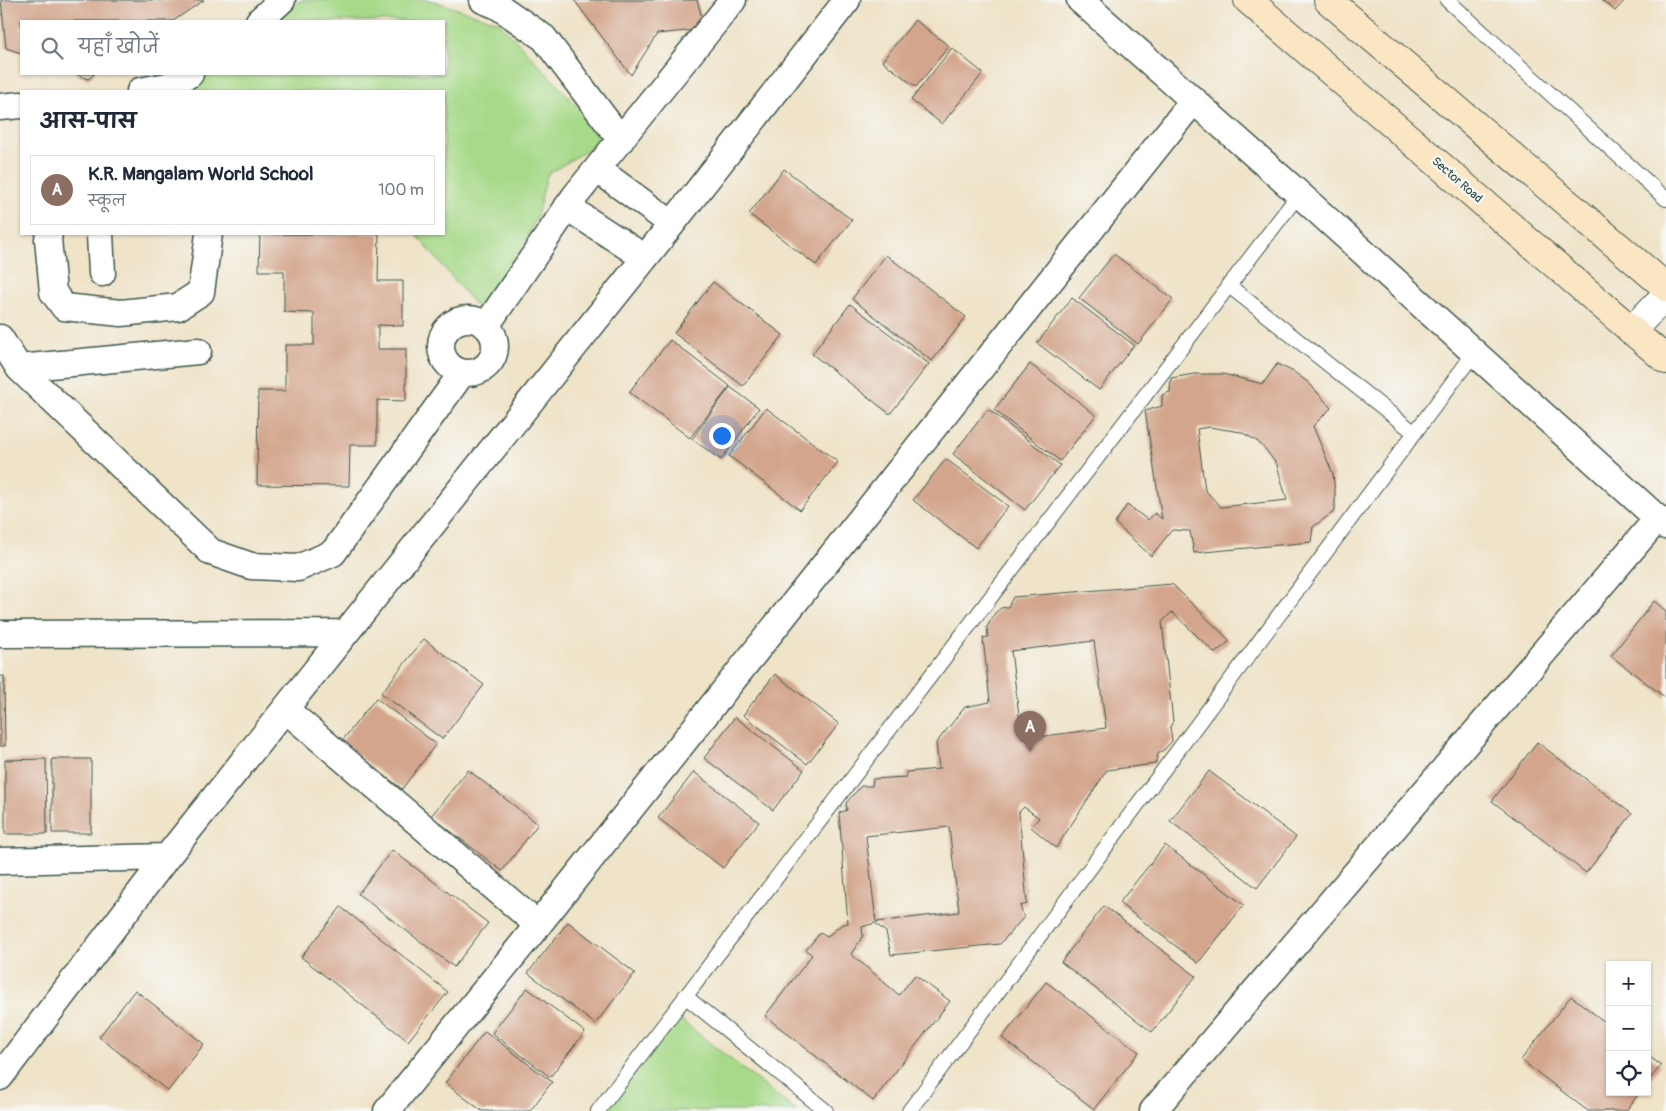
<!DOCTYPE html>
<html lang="hi">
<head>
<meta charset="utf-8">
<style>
  body { margin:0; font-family:Pangolin,"Playpen Sans Deva",sans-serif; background:#f6f6f7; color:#1f2937 }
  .controls { position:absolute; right:15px; bottom:15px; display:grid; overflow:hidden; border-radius:0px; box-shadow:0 1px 4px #0004 }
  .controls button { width:45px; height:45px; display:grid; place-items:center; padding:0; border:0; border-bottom:1px solid #e0e1e3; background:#fff; color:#1f2937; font:25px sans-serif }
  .you { position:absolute; left:721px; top:435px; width:18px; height:18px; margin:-12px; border:4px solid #fff; border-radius:50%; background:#1a73e8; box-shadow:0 0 0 8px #1a73e833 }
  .badge { display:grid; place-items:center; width:32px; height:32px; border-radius:50%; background:#1f6fb2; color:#fff; font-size:16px; font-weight:700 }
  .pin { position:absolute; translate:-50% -41px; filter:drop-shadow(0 1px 2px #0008) }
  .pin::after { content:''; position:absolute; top:26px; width:18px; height:15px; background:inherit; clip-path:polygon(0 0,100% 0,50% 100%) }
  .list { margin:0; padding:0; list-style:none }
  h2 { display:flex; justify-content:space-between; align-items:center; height:65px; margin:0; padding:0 20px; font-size:21px }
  h2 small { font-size:16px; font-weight:400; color:#747a83 }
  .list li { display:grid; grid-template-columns:32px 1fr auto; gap:15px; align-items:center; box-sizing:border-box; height:70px; margin:0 10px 10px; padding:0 10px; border:1px solid #e0e1e3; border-radius:0px }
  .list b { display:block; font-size:19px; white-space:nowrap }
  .list p { margin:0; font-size:16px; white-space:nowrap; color:#747a83 }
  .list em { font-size:16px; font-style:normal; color:#747a83 }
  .icon { flex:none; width:28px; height:28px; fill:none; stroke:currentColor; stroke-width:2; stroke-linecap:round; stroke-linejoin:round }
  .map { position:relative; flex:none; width:1666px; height:1111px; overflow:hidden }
  .search { position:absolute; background:#fff; box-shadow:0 1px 4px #0004; left:20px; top:20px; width:425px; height:55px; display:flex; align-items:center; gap:12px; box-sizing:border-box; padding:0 18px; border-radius:0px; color:#747a83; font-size:19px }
  .panel { position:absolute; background:#fff; box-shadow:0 1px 4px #0004; left:20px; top:90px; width:425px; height:145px; border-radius:0px }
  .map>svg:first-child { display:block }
  .green { fill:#a6d988; stroke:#628b5e }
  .building { fill:#d3a58c; fill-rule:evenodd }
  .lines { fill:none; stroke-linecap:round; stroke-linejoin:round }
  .service-casing { stroke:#3e564a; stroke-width:16 }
  .minor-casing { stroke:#3e564a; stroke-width:29 }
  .tertiary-casing { stroke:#3e564a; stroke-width:30 }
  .secondary-casing { stroke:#3e564a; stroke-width:30 }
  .service { stroke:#fff; stroke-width:14 }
  .minor { stroke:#fff; stroke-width:26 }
  .tertiary { stroke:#fff; stroke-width:28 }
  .secondary { stroke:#fbe6c4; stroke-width:28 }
  .labels { text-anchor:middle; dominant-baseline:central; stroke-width:5; stroke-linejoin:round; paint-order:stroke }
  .street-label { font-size:12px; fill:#1f3d34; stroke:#f6f6f2 }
</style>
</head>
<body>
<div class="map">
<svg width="1666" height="1111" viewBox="0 0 1666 1111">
  <rect width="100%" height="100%" fill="#f6f6f2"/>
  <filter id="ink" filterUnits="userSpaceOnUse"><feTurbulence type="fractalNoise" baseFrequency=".02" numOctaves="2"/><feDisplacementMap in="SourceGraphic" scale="10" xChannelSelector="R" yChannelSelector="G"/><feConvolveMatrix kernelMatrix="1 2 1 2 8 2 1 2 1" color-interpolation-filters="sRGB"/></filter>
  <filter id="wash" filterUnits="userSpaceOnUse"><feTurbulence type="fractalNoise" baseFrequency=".0096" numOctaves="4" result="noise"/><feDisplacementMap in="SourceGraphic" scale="20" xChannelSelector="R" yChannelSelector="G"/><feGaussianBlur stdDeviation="1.12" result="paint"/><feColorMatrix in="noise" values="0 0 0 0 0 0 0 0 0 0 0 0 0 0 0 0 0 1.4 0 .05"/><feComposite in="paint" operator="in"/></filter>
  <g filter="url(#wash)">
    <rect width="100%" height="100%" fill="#efe3c8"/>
    <path class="green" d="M301,0H430L499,22L603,134L598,143L547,175L537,216L515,262L480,311L416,234H444V91H179L202,74H444V21H273Z
      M676,1016L796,1111H603Z"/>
    <g id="blocks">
      <path class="building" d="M1,0H204L173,21H21V53L6,48Z
        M574,0H697L705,29L657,34L631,75Z
        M1602,0H1625L1615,11Z
        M915,20L949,46L916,87L882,61Z
        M952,48L983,73L942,124L911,100Z
        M75,74H95L88,79Z
        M784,169L852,220L816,265L749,214Z
        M260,234H379L378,281H403V326L378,325V349H406V401L377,400V445H350L349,486L257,485L258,391H285V345H314V313L284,312V271H259Z
        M1114,254L1173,299L1138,344L1079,298Z
        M886,255L966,317L932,361L852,299Z
        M713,282L783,335L743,386L674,333Z
        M1072,298L1134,345L1099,390L1037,343Z
        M850,304L929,364L890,414L812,354Z
        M670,340L730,386L690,438L629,392Z
        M1030,364L1096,415L1060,461L994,410Z
        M1277,364L1294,372L1309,383L1331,408L1313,426L1333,474L1335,493V511L1313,527L1311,542L1194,553L1190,531L1172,530L1151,556L1115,523L1127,505L1148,520L1155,513L1162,519L1145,411L1162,406V395L1170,392L1171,378L1194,374H1223L1263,384ZM1209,427L1241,432L1257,441L1266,450L1277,465L1287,500L1221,507L1205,490L1197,429Z
        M730,387L759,408L721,460L692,439Z
        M766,408L838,462L800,510L729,456Z
        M988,409L1060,465L1025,510L953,454Z
        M946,459L1008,506L976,548L913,500Z
        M1172,584L1230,641L1215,653L1172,612L1162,622L1173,722L1170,727L1172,741L1165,749L1158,754L1155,764L1107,770L1056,848L1031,827L1039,818L1024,807L1019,812L1027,904L1020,906L1024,917L1000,944L891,955L886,932L875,923L862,927L863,936L851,954L899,995L915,975L950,1001L873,1101L765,1016L812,955L806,950L820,933L827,937L841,925L848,923L839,813L847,810L846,803L861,786H872L873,779L906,777V772L939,769L936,743L965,707L990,702L983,638L988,637L987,627L995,613L1001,608L1008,607L1013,597ZM1094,641L1106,728L1022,739L1011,651ZM949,827L959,912L876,922L866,836Z
        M1654,601L1666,611V698L1611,656Z
        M424,639L484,685L442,739L381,693Z
        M775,674L839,724L807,764L743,715Z
        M0,676H4L5,746H0Z
        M376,698L436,744L402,789L341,742Z
        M735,717L804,770L773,810L704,758Z
        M1537,742L1632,814L1586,873L1492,801Z
        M46,759L47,834H5V760Z
        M52,759H91V833H52Z
        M468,770L538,824L502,871L431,816Z
        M1209,771L1296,837L1257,888L1170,821Z
        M694,772L759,822L723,868L658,818Z
        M1165,845L1244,905L1198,963L1119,903Z
        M392,850L488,923L454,967L358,894Z
        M1104,906L1196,976L1152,1032L1061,962Z
        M341,907L448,992L408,1041L301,957Z
        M568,922L635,973L595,1024L528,973Z
        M1046,982L1139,1052L1094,1109L1002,1038Z
        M527,988L585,1032L550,1077L492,1033Z
        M135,990L204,1044L168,1091L99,1037Z
        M1571,996L1610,1026V1092H1640L1626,1111H1588L1521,1060Z
        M485,1031L552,1082L530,1111H482L445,1083Z
        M1647,1055L1661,1065L1647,1083Z"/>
    </g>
  </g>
  <g filter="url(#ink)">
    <use href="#blocks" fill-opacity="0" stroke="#3e564a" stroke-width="1"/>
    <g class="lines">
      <defs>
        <path id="service" d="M1447,0L1666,199
          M1228,285L1415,433
          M685,996L826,1111
          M598,1111L1299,194
          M909,1111L1475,352"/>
        <path id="minor" d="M483,0L498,6L544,38L621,140
          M1080,0L1299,194L1666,526
          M259,21L282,0
          M140,91L167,86L190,74
          M0,107L21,105
          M597,169L672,224
          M567,207L645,258
          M49,234L48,239L53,292L64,307L121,313L178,307L201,292L209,234
          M100,234L102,273
          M441 346a27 27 0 1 1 54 0a27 27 0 1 1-54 0Z
          M486,326L575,196L733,0
          M0,338L19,368L211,552L251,566L298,568L333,553L462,373
          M19,368L198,351
          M0,634L345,633
          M285,709L538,925
          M0,861L167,857
          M0,1077L167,857L672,224L847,0
          M387,1111L538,925L1194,100
          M1153,1111L1658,518"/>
        <path id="tertiary" d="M1631,331L1666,295"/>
        <path id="secondary" d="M1248,0L1666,360
          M1328,0L1666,287"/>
      </defs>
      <use href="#service" class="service-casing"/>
      <use href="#minor" class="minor-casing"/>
      <use href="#tertiary" class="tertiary-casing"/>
      <use href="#secondary" class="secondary-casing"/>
      <use href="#service" class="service"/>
      <use href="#minor" class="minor"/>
      <use href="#tertiary" class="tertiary"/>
      <use href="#secondary" class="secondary"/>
    </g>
  </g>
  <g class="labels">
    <g class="street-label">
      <text transform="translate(1457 180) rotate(41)">Sector Road</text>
    </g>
  </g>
</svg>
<div class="controls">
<button>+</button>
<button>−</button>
<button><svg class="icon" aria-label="locate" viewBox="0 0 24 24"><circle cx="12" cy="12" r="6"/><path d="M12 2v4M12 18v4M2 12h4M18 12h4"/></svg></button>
</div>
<div class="you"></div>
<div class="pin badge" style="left:1030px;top:752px;background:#8d6e63">A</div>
<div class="search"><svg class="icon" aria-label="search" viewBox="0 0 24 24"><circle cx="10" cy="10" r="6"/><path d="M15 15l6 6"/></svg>यहाँ खोजें</div>
<section class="panel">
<h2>आस-पास<small></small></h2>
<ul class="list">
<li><span class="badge" style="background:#8d6e63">A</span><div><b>K.R. Mangalam World School</b><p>स्कूल</p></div><em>100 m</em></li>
</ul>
</section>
</div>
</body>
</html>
